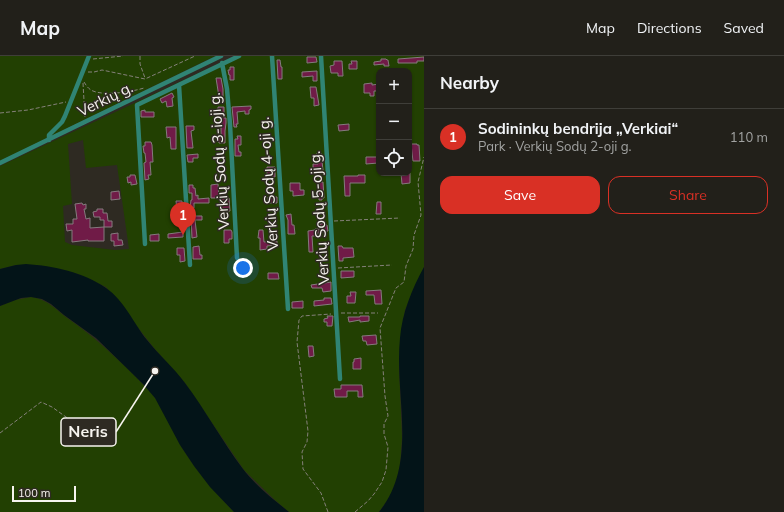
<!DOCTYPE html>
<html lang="en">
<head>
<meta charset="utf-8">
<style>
  body { margin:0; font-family:Mulish,sans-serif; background:#2e2d27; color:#f1f3f6 }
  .controls { position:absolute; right:12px; top:12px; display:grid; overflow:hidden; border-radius:8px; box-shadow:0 1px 3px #0004 }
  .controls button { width:36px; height:36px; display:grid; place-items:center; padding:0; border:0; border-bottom:1px solid #3f3e39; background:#22201a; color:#f1f3f6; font:20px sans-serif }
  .scale { position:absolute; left:12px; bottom:10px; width:64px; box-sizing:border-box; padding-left:4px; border:2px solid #f7f4ef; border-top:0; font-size:11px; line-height:14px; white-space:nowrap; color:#f7f4ef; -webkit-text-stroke:3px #2e2a22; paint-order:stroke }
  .you { position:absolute; left:243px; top:212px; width:14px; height:14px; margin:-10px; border:3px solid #fff; border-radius:50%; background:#1a73e8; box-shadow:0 0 0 6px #1a73e833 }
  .badge { display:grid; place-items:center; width:26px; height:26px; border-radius:50%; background:#d93025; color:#fff; font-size:13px; font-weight:700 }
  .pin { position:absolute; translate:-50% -33px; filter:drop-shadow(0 1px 2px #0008) }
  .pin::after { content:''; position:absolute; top:21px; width:14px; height:12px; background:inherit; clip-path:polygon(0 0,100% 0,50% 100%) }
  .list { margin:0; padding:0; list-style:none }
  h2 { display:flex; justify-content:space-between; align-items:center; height:52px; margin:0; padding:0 16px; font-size:17px }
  h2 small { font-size:13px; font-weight:400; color:#a2a3a2 }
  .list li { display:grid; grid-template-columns:26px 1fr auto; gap:12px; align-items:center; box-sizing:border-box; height:56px; padding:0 16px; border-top:1px solid #3f3e39 }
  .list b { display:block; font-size:15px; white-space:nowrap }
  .list p { margin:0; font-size:13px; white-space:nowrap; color:#a2a3a2 }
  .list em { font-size:13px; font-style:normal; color:#a2a3a2 }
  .actions { display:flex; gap:8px; padding:12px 16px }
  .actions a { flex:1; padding:9px 0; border:1px solid #d93025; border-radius:12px; text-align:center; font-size:14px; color:#d93025 }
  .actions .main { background:#d93025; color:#fff }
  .icon { flex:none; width:22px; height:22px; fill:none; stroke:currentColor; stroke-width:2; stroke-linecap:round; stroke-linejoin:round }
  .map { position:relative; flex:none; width:424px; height:456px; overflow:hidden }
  header { display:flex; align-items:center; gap:24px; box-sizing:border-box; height:56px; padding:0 20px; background:#22201a; border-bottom:1px solid #3f3e39 }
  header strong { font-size:19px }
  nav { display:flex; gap:22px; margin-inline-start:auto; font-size:14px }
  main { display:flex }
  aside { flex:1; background:#22201a }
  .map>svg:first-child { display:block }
  .green { fill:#224002; fill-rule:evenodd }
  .water { fill:#031418 }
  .building { fill:#701b47; stroke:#857a7e }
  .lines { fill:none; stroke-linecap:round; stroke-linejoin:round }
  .path { stroke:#85817a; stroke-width:1; stroke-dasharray:4 2; stroke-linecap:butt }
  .minor { stroke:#308474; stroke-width:4.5 }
  .labels { text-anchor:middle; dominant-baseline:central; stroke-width:3; stroke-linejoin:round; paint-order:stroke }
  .street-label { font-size:15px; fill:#f7f4ef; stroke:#2e2a22 }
  .leader { fill:none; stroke:#f7f4ef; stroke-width:1.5 }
  .callout-dot { fill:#f7f4ef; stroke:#2e2a22; stroke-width:1.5 }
  .callout { fill:#2e2a22; stroke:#f7f4ef; stroke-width:1.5 }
  .callout-label { font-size:16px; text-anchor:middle; font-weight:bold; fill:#f7f4ef }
</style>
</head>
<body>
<header>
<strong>Map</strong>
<nav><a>Map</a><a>Directions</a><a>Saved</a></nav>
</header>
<main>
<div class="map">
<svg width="424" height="456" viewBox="0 0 424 456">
  <rect width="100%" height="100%" fill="#2e2a22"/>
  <path class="green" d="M0,0H215L0,105Z
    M235,0H424V211L405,254L399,310L402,382L400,410L395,431L390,441L379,456H289L276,445L244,414L185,327L154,292L106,231L78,218L37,209H16L0,213V110ZM379,15H409V117H379ZM83,84L86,112L117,109L129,193L115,194L72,189L65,186L63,150L72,148L68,88Z
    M31,241C48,243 57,255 70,264C92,279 110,296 130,315C138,324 148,332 155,342C166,356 172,374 181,390C196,415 214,435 234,456H0V250L15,244Z"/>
  <path class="water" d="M26,208C54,210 83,216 106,232C124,244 134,268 147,284C159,299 174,312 185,327C206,355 222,385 243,413C255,429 273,443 289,456H234L210,431L194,410L180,389L155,342L143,328L96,282L64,259L51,248L42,243L31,241L21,242L0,250V213L16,209Z
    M424,211V456H379C419,406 394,340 400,282C402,257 412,233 424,211Z"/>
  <path class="building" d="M307,1H316L317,6L307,7Z
    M424,1V5H417V7H398V3Z
    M381,3H386L387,4H388L389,10H384V8L374,9V6L381,5Z
    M277,4H280L281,11H282V23H278Z
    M334,5H342L343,20H338V17H331L330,10L334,9Z
    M351,5H357V13H349V8H352Z
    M230,11H234V24H230V19H229L228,14H230Z
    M317,15V25H313V20L302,21V16Z
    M216,22H221L223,33V41H219Z
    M372,27V29L379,28V35H374V40H370V37H364V28Z
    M310,31H316L319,49L314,50V42H311Z
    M172,37L174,41L172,42L173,50L167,51L166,45L162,47L160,43Z
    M251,50V53L249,54V58H245V55L237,56L238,68H236L237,71H234L232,51Z
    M218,51H224V62H226V67L225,75V87H219L218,81H221V58H217V53H218Z
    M145,54V56H154V61H141V55Z
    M349,68V74L339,75L338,69Z
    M186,70H194V74L191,75L193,92H187Z
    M166,71H176V93H171L170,81L167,82Z
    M237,80H241V89H238L239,96H241V100H235V83H238Z
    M145,86H151L152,89L153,106H150L151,119H148L149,123L145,124L144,107L146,106L145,97H144L143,90H145Z
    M411,88H417V89H419L420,105H413Z
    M317,97H321L323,114H313V108H318Z
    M198,98V102H193V106H188L187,99Z
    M366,101H378V107L366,108Z
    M267,111H275V121H267Z
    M401,117H410V127L402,128Z
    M130,119H135L137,128L131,129V126L128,127L127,121H130Z
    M358,119H365V127H350V140H345L344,120H358Z
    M319,126H323L324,142H322V144H319Z
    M290,127H300V134H304V139L293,140V135H290Z
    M218,128L219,142H211V129Z
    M189,129H193V132H195L196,140L198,139V143L209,142V147H194V152H190L191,144H192V137H189Z
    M119,135L120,143L111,144V136Z
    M268,141H277V147H268Z
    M229,142L230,155L221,156L220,143Z
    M176,145H182V154H177Z
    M377,146H381V158H376Z
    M82,147L83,149L86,148V153H84L86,163L90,162V172L104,171V185H88V184L72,186V174L67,175L66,168H73V163H77L75,148Z
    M97,153H103V157H107L108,165H112V171H104V164H100V161H94L93,156L97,155Z
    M291,158L292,169H294L295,178H288V164L286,159Z
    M191,160H202V164H195L197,181L192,182Z
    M325,167V169H327L328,175L321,176L320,168Z
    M315,173H319V177H317V180H312L313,196H309L308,175L315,174Z
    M224,174H231L232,176V183H229V187H224Z
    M259,174H263L264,186L277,185V189L267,190V193L260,194V182H258Z
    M183,176V181L168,182V178Z
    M118,177V184H122L123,189L114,190V185H111V178Z
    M159,178V185H150V179Z
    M199,190L200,199H202V203H193V191Z
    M338,190H342L343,192H353L354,201L343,202V205H339Z
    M177,192H184L185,205L180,206V199H177Z
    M341,215H354V221L341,222Z
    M268,217H278L279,223H268Z
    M331,226V235L323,236L322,232H312L311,229Z
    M381,234L382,248H375L374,239H366V235Z
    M350,236H356L355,247H347V240H351Z
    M324,242H331L332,248L314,250V245L324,244Z
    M303,245V252H292V246Z
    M327,260H333L332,270H327V266H324V263L328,262Z
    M360,260H369V265L360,266V264L349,266L348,261H360Z
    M376,279L377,288L367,289L366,285H363L362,280Z
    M308,290H313L314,300L309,301Z
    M361,302V313H353V306H354V303Z
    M341,329H362L363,341H358V335H347V341H335L334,333H341Z"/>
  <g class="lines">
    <path class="path" d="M140,0V8L145,22
      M93,3L123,0
      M88,16H94L102,14L145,23L195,0
      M84,26C86,29 88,33 93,35C105,40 131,36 144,32
      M83,27L85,62
      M0,57L28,54L66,46
      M334,165L400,162
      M338,212L392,209
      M341,257H378
      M0,377L41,346L52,351L80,371
      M328,456L321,437L303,413L302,396L307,386L308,375L297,286L299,264L302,260L331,258
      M355,456L368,445L374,438L382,426L386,414L388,391L384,378V368L388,360L385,340L380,272L396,232L404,226L406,210L413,193L414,179L421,159L418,126L424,101"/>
    <path class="minor" d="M272,0L288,253
      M321,0L340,323
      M222,7L227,33L230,68L237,202
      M179,29L190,209
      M49,84V79L62,66L65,60L89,0
      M0,107L221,0
      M145,188L137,49L239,0"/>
  </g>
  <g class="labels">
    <g class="street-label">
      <text transform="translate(105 43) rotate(-26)">Verkių g.</text>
      <text transform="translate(219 105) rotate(-94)">Verkių Sodų 3-ioji g.</text>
      <text transform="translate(268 128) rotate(-94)">Verkių Sodų 4-oji g.</text>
      <text transform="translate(319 162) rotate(-94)">Verkių Sodų 5-oji g.</text>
    </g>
  </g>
  <path class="leader" d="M155 315L116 376"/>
  <circle class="callout-dot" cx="155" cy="315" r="4"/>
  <rect class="callout" x="61" y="362" width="55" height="28" rx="4"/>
  <g class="callout-label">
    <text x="88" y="381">Neris</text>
  </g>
</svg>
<div class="controls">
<button>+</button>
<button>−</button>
<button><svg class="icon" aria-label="locate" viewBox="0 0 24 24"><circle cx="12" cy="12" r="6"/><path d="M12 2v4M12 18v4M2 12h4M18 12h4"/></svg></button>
</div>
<div class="scale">100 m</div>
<div class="you"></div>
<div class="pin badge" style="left:183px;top:179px">1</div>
</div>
<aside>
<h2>Nearby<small></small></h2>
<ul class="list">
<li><span class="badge">1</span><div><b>Sodininkų bendrija „Verkiai“</b><p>Park · Verkių Sodų 2-oji g.</p></div><em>110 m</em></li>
</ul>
<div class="actions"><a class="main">Save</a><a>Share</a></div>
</aside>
</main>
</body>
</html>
